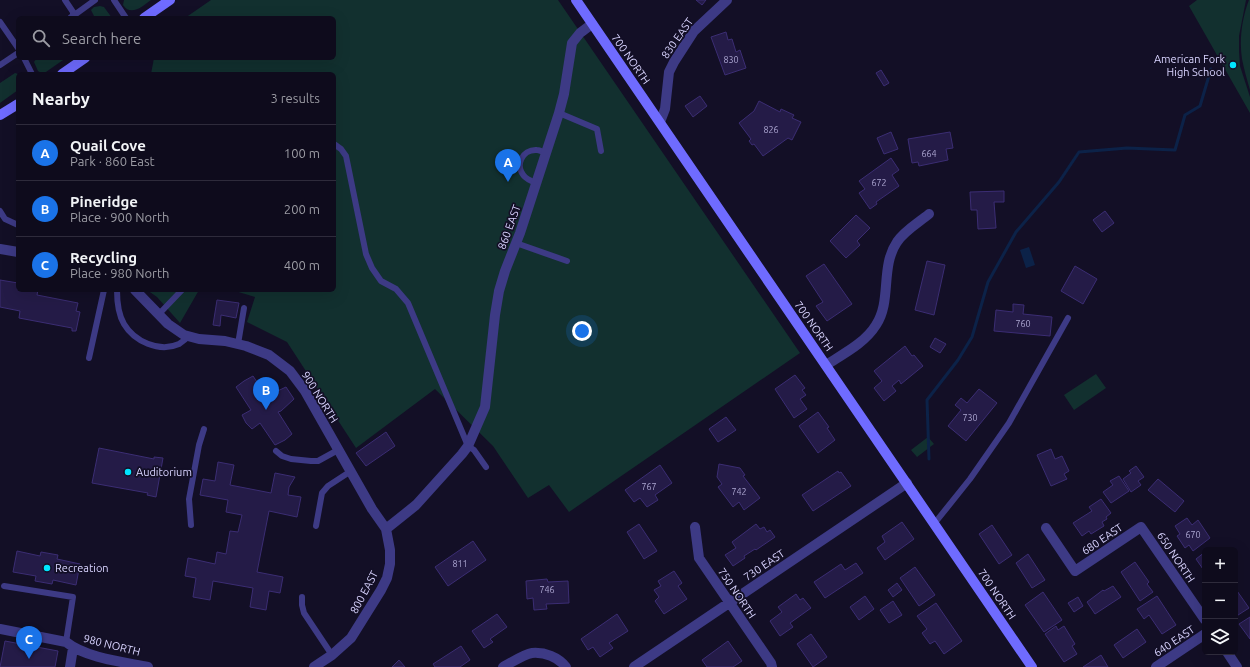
<!DOCTYPE html>
<html lang="en">
<head>
<meta charset="utf-8">
<style>
  body { margin:0; font-family:Ubuntu,sans-serif; background:#1c1929; color:#f1f3f6 }
  .controls { position:absolute; right:12px; bottom:12px; display:grid; overflow:hidden; border-radius:6px; box-shadow:0 4px 16px #0002 }
  .controls button { width:36px; height:36px; display:grid; place-items:center; padding:0; border:0; border-bottom:1px solid #2e2b3b; background:#0e0b1c; color:#f1f3f6; font:20px sans-serif }
  .you { position:absolute; left:582px; top:331px; width:14px; height:14px; margin:-10px; border:3px solid #fff; border-radius:50%; background:#1a73e8; box-shadow:0 0 0 6px #1a73e833 }
  .badge { display:grid; place-items:center; width:26px; height:26px; border-radius:50%; background:#1a73e8; color:#fff; font-size:13px; font-weight:700 }
  .pin { position:absolute; translate:-50% -33px; filter:drop-shadow(0 1px 2px #0008) }
  .pin::after { content:''; position:absolute; top:21px; width:14px; height:12px; background:inherit; clip-path:polygon(0 0,100% 0,50% 100%) }
  .list { margin:0; padding:0; list-style:none }
  h2 { display:flex; justify-content:space-between; align-items:center; height:52px; margin:0; padding:0 16px; font-size:17px }
  h2 small { font-size:13px; font-weight:400; color:#9b9ba3 }
  .list li { display:grid; grid-template-columns:26px 1fr auto; gap:12px; align-items:center; box-sizing:border-box; height:56px; padding:0 16px; border-top:1px solid #2e2b3b }
  .list b { display:block; font-size:15px; white-space:nowrap }
  .list p { margin:0; font-size:13px; white-space:nowrap; color:#9b9ba3 }
  .list em { font-size:13px; font-style:normal; color:#9b9ba3 }
  .icon { flex:none; width:22px; height:22px; fill:none; stroke:currentColor; stroke-width:2; stroke-linecap:round; stroke-linejoin:round }
  .map { position:relative; flex:none; width:1250px; height:667px; overflow:hidden }
  .search { position:absolute; background:#0e0b1c; box-shadow:0 4px 16px #0002; left:16px; top:16px; width:320px; height:44px; display:flex; align-items:center; gap:10px; box-sizing:border-box; padding:0 14px; border-radius:6px; color:#9b9ba3; font-size:15px }
  .panel { position:absolute; background:#0e0b1c; box-shadow:0 4px 16px #0002; left:16px; top:72px; width:320px; height:220px; border-radius:6px }
  .map>svg:first-child { display:block }
  .green { fill:#12302f }
  .water { fill:#0c2248 }
  .lines { fill:none; stroke-linecap:round; stroke-linejoin:round }
  .stream { stroke:#0c2248; stroke-width:3 }
  .building { fill:#241b47; stroke:#3b2d73 }
  .lane { stroke:#3d3a85; stroke-width:6 }
  .street { stroke:#3d3a85; stroke-width:10 }
  .secondary { stroke:#6f6bff; stroke-width:10 }
  .poi-dot { fill:#00e5ff; stroke:#130f26; stroke-width:1.5 }
  .labels { text-anchor:middle; dominant-baseline:central; stroke-width:3.5; stroke-linejoin:round; paint-order:stroke }
  .number-label { font-size:9px; fill:#aca6d1 }
  .street-label { font-size:11px; fill:#d9d4ff; stroke:#130f26 }
  .poi-label { font-size:11px; fill:#d9d4ff; stroke:#130f26; text-anchor:start }
</style>
</head>
<body>
<div class="map">
<svg width="1250" height="667" viewBox="0 0 1250 667">
  <rect width="100%" height="100%" fill="#130f26"/>
  <path class="green" d="M124,0H151C143,6 131,17 123,5Z
    M211,0H558L800,353L569,512L549,485L528,498L493,446L435,389L356,448L287,342L247,322L255,297L232,290H334V74H151L154,58H334V18H185Z
    M1197,0H1246L1239,36V51L1240,66L1250,97V113L1189,6Z
    M1249,0H1250V90C1247,80 1244,69 1242,59C1239,40 1242,18 1249,0Z
    M100,6L104,7L112,18H95L91,10L94,7Z
    M37,58H66L43,74L38,71L34,62Z
    M15,73L18,74V90L0,103V83Z
    M147,290H199L180,323L157,297Z
    M1096,374L1106,388L1074,410L1064,395Z
    M928,437L934,444L917,457L911,450Z"/>
  <path class="water" d="M1029,247L1035,265L1026,268L1020,250Z"/>
  <g class="lines">
    <path class="stream" d="M929,459L927,400L958,360L972,337L988,282L1016,232L1059,182L1079,152L1127,148L1175,150L1185,115L1200,106L1211,69"/>
  </g>
  <path class="building" d="M696,0H706L702,5Z
    M726,32L728,40L732,39L736,52L740,50L746,68L725,75L711,37Z
    M881,70L889,83L884,86L876,73Z
    M700,96L707,106L693,117L685,106Z
    M759,101L780,112L781,109L794,115L792,118L801,122L792,140L788,138L763,156L754,144L752,145L749,141L751,139L739,123L754,111Z
    M891,132L898,149L884,154L877,138Z
    M950,132L953,148L946,149L948,160L919,166L918,162L912,163L908,139Z
    M891,158L899,170L892,175L899,186L876,202L877,204L870,209L859,193L865,189L859,181Z
    M1004,191V202H994L996,228L978,229L977,210H971L970,192Z
    M1105,211L1114,223L1102,232L1093,220Z
    M856,215L870,228L857,241L860,245L846,258L830,241Z
    M927,261L945,265L934,315L915,310Z
    M824,264L852,304L827,321L816,306L823,302L806,276Z
    M1075,266L1097,279L1083,304L1061,291Z
    M0,280L18,283V290H38L37,295L78,303L76,311L80,312L76,331H72V328L19,318L20,311L0,307Z
    M217,300L239,303L236,318L221,315L220,326L213,325Z
    M1013,304L1024,305L1023,314L1052,317L1050,336L994,331L996,310L1013,312Z
    M935,338L946,344L940,353L930,347Z
    M905,346L912,356L914,355L923,366L901,384L899,380L892,386L896,391L884,401L874,388L882,381L874,371Z
    M795,375L805,388L802,390L806,395L800,399L807,409L794,418L775,389Z
    M253,376L267,397L269,395L286,387L294,399L281,411L278,412L292,434L285,440L275,445L260,423L252,429L246,423L242,415L251,410L236,387L244,381Z
    M979,389L997,403L966,441L948,426L961,410L955,405L961,398L967,403Z
    M818,412L829,427L827,428L835,440L818,453L799,426Z
    M726,417L736,430L718,442L709,429Z
    M386,432L395,446L366,466L356,453Z
    M99,448L154,459V457L163,458L156,497L147,495L148,493L92,483Z
    M1051,449L1055,459L1062,456L1069,471L1064,474L1067,479L1051,486L1037,455Z
    M218,462L234,465L230,485L271,493L275,473L295,477L289,487L288,495L301,497L297,517L269,511L257,572L283,577L280,593L269,591L266,610L250,607L253,588L213,581L210,600L193,597L196,578L185,576L188,558L215,564L217,552L226,554L230,531L238,532L242,515L226,512L228,500L200,495L203,479L215,481Z
    M719,464L740,468L745,475L743,476L760,498L744,510L739,502L733,507L718,487L722,484L717,477Z
    M660,465L672,483L655,495L658,500L647,507L640,498L634,502L625,490Z
    M1136,466L1144,477L1138,481L1141,485L1131,492L1123,479L1131,473L1129,471Z
    M838,471L839,473L841,472L851,486L813,511L802,495Z
    M1119,476L1129,491L1111,503L1103,492L1113,485L1110,481Z
    M1158,479L1184,501L1175,512L1148,490Z
    M1101,499L1111,513L1106,517L1107,519L1102,522L1104,526L1091,534L1089,531L1082,536L1073,523L1092,511L1089,507Z
    M1187,518L1192,525L1198,520L1210,538L1193,551L1189,545L1185,548L1177,536L1180,534L1175,526Z
    M902,522L914,539L885,560L877,548L885,542L882,536Z
    M639,524L657,551L644,559L627,532Z
    M756,524L760,529L764,527L767,532L770,530L775,537L756,550L755,549L744,556L745,558L733,566L725,555L736,548L732,542Z
    M992,525L1012,555L999,564L979,534Z
    M473,541L486,560L448,586L435,567Z
    M17,551L40,556L41,552L58,555L57,559L80,564L76,585L53,580L52,584L35,581L36,576L13,572Z
    M1205,552V572L1196,559Z
    M1028,554L1045,580L1032,588L1016,563Z
    M1135,562L1149,582L1147,584L1153,592L1140,601L1121,572Z
    M856,563L863,573L825,598L814,582L841,564L845,570Z
    M915,567L935,595L919,606L900,578Z
    M674,571L682,583L678,586L687,599L664,614L655,601L659,597L654,590L661,586L658,581Z
    M547,579L548,582L568,581L569,603L546,604L547,609L534,610L533,598L527,599L526,581Z
    M897,583L902,590L893,597L888,590Z
    M1113,586L1121,597L1095,614L1087,602L1103,590L1104,591Z
    M1235,588L1249,608L1235,617Z
    M1043,592L1062,620L1044,632L1025,605Z
    M796,594L800,600L803,598L811,608L790,623L793,627L780,636L770,621L782,612L778,607Z
    M865,596L874,609L859,620L850,607Z
    M1157,596L1176,625L1162,634L1149,615L1144,619L1137,609Z
    M1078,597L1083,606L1074,612L1068,603Z
    M893,601L902,615L889,623L880,610Z
    M936,603L962,641L944,654L935,641L930,644L922,633L927,629L917,616Z
    M497,614L507,627L490,639L493,642L484,648L472,631Z
    M617,614L628,631L609,643L613,648L600,657L593,647L588,650L581,639Z
    M1250,617V639L1239,624Z
    M1056,626L1058,630L1064,626L1075,644L1072,646L1077,654L1064,662L1045,634Z
    M1137,629L1146,642L1123,658L1114,645Z
    M811,634L827,657L813,667L797,644Z
    M5,641L58,651L55,667H0Z
    M728,641L742,661L733,667H707L702,660Z
    M461,646L470,660L460,667H435L433,664Z
    M1101,655L1108,667H1083Z
    M399,660L405,667H392Z"/>
  <g class="lines">
    <path class="lane" d="M65,0L73,12V16L71,17
      M114,0L126,18
      M73,16L95,0
      M0,22L18,48
      M24,58L32,74
      M0,65L18,53
      M559,113L597,129L601,151
      M334,144L341,149L346,156L366,254L372,268L381,281L396,289L408,303L468,446L474,450L486,467
      M536,183C532,181 528,180 525,177C514,166 522,149 537,150C540,150 543,152 546,153
      M0,211L5,219L18,225
      M516,243L567,261
      M117,290C117,301 118,314 124,324C134,341 159,353 179,344C182,342 186,339 189,336
      M159,314L182,290
      M238,344L244,308
      M89,358L104,290
      M276,451L282,456L291,459L311,461H318L338,450
      M934,524L970,479L1009,423L1068,318
      M191,525L189,499L199,445L204,429
      M316,526L322,493L328,486L351,471
      M4,586L73,597L66,642
      M302,597V605L304,613L332,655"/>
    <path class="street" d="M660,122L665,109L669,72L674,62L694,31L727,0
      M0,249L18,252
      M135,290L168,324L184,335L199,339L225,341L246,346L269,355L290,371L305,391L372,509L386,529L390,550V564L387,578L381,590L351,638L332,655L314,667
      M826,365C843,354 865,343 876,325C892,301 880,267 897,242C904,231 918,223 929,214
      M695,527L699,558L771,663L772,667
      M1046,528L1075,571L1141,527L1205,620
      M386,529L416,505L462,454L468,446L485,407L495,315L499,291L505,271L520,233L559,113L564,94L572,43L580,33L592,24
      M0,629L66,642C86,658 123,662 148,667
      M1227,652L1237,667
      M70,667L73,648
      M503,667C510,663 525,654 532,653C545,652 558,657 566,667
      M634,667L907,483
      M1156,667L1205,634"/>
    <path class="secondary" d="M576,0L1032,667
      M144,18L170,0
      M62,74L85,58
      M0,115L18,104"/>
  </g>
  <g class="poi-dot">
    <circle cx="1233" cy="65" r="4"/>
    <circle cx="128" cy="472" r="4"/>
    <circle cx="47" cy="568" r="4"/>
  </g>
  <g class="labels">
    <g class="number-label">
      <text x="731" y="60">830</text>
      <text x="771" y="130">826</text>
      <text x="929" y="154">664</text>
      <text x="879" y="183">672</text>
      <text x="1023" y="324">760</text>
      <text x="970" y="418">730</text>
      <text x="649" y="487">767</text>
      <text x="739" y="492">742</text>
      <text x="1193" y="535">670</text>
      <text x="460" y="564">811</text>
      <text x="547" y="590">746</text>
    </g>
    <g class="street-label">
      <text transform="translate(677 38) rotate(-55)">830 EAST</text>
      <text transform="translate(631 59) rotate(55)">700 NORTH</text>
      <text transform="translate(509 227) rotate(-70)">860 EAST</text>
      <text transform="translate(814 326) rotate(55)">700 NORTH</text>
      <text transform="translate(320 397) rotate(58)">900 NORTH</text>
      <text transform="translate(1102 539) rotate(-34)">680 EAST</text>
      <text transform="translate(1176 557) rotate(56)">650 NORTH</text>
      <text transform="translate(764 565) rotate(-34)">730 EAST</text>
      <text transform="translate(364 592) rotate(-62)">800 EAST</text>
      <text transform="translate(737 593) rotate(56)">750 NORTH</text>
      <text transform="translate(997 594) rotate(56)">700 NORTH</text>
      <text transform="translate(1174 641) rotate(-34)">640 EAST</text>
      <text transform="translate(112 645) rotate(14)">980 NORTH</text>
    </g>
    <g class="poi-label">
      <text x="1225" y="59" text-anchor="end">American Fork<tspan x="1225" dy="13">High School</tspan></text>
      <text x="136" y="472">Auditorium</text>
      <text x="55" y="568">Recreation</text>
    </g>
  </g>
</svg>
<div class="controls">
<button>+</button>
<button>−</button>
<button><svg class="icon" aria-label="layers" viewBox="0 0 24 24"><path d="M12 4l9 5-9 5-9-5zM3 14l9 5 9-5"/></svg></button>
</div>
<div class="you"></div>
<div class="pin badge" style="left:508px;top:182px">A</div>
<div class="pin badge" style="left:266px;top:410px">B</div>
<div class="pin badge" style="left:29px;top:659px">C</div>
<div class="search"><svg class="icon" aria-label="search" viewBox="0 0 24 24"><circle cx="10" cy="10" r="6"/><path d="M15 15l6 6"/></svg>Search here</div>
<section class="panel">
<h2>Nearby<small>3 results</small></h2>
<ul class="list">
<li><span class="badge">A</span><div><b>Quail Cove</b><p>Park · 860 East</p></div><em>100 m</em></li>
<li><span class="badge">B</span><div><b>Pineridge</b><p>Place · 900 North</p></div><em>200 m</em></li>
<li><span class="badge">C</span><div><b>Recycling</b><p>Place · 980 North</p></div><em>400 m</em></li>
</ul>
</section>
</div>
</body>
</html>
